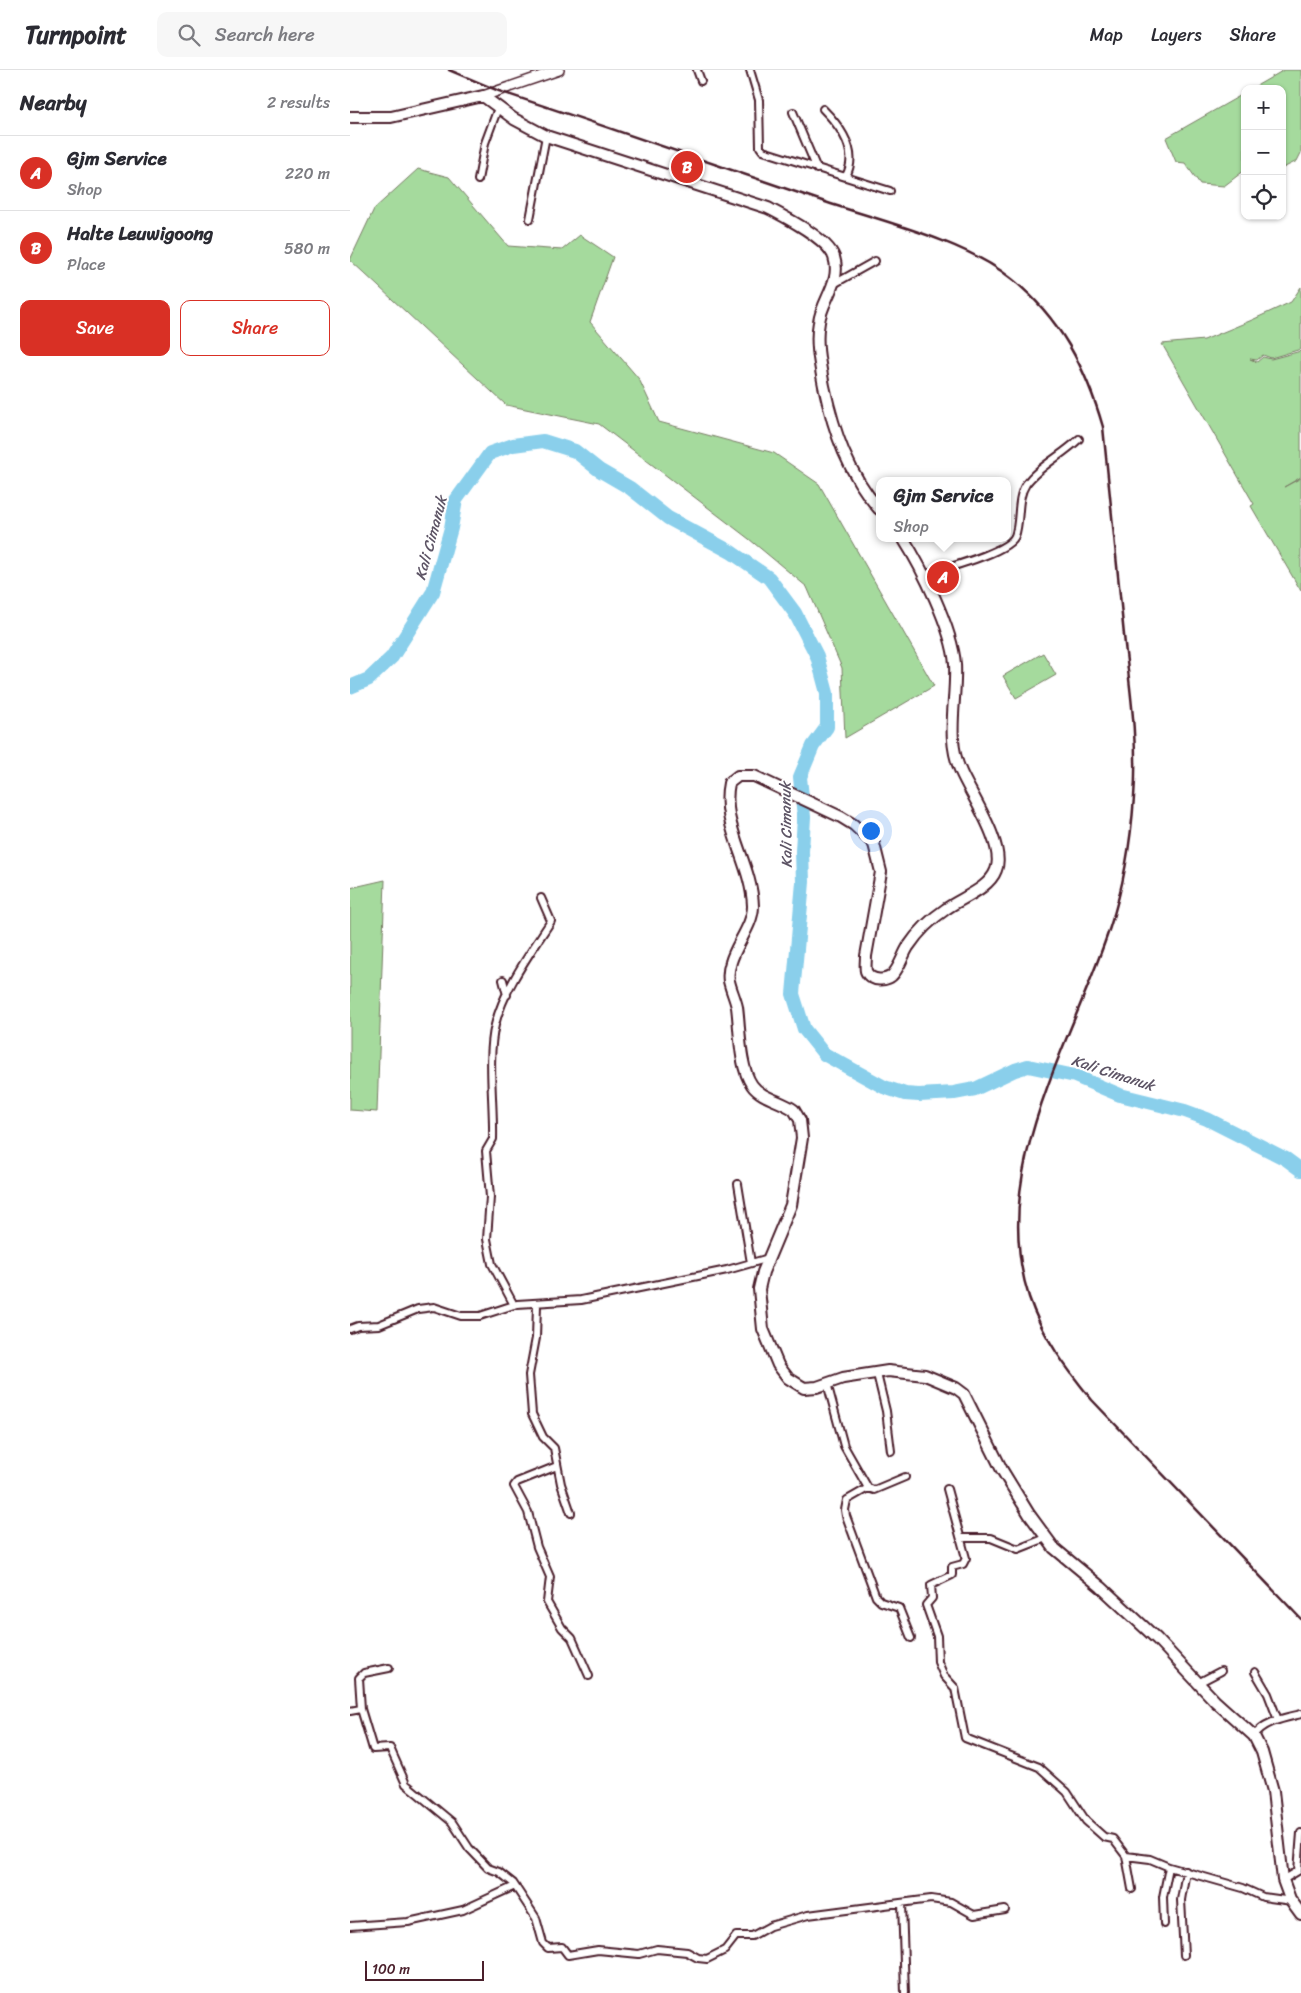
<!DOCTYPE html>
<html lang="en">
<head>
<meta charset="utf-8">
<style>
  body { margin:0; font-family:Sriracha,sans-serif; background:#f7f7f7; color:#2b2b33 }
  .controls { position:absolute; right:15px; top:15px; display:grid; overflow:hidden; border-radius:10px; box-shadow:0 1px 4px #0004 }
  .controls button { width:45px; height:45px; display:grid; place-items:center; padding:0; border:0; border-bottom:1px solid #e1e1e2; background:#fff; color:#2b2b33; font:25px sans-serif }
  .scale { position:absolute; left:15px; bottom:12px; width:119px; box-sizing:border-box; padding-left:5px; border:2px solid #4a1f2b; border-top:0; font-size:14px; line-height:18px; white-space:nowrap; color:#4a1f2b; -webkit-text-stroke:4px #fff; paint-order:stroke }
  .you { position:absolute; left:520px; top:760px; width:18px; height:18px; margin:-12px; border:4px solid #fff; border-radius:50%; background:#1a73e8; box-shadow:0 0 0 8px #1a73e833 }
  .badge { display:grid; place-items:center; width:32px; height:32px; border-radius:50%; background:#d93025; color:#fff; font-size:16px; font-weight:700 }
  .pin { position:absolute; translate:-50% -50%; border:2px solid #fff; box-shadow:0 1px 5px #0006 }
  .popup { position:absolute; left:526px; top:407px; width:135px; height:65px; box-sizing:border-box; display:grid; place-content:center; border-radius:10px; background:#fff; filter:drop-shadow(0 1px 4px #0005); font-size:16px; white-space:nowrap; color:#7c7c81 }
  .popup b { font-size:19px; color:#2b2b33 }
  .popup::after { content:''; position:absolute; left:50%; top:100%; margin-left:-10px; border:10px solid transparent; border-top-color:#fff }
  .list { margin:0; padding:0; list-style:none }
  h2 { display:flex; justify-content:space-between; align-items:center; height:65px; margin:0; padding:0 20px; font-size:21px }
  h2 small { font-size:16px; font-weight:400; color:#7c7c81 }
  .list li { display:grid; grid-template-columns:32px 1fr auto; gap:15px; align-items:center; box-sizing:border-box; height:75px; padding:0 20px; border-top:1px solid #e1e1e2 }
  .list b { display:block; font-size:19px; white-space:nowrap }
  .list p { margin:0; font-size:16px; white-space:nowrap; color:#7c7c81 }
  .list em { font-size:16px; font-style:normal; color:#7c7c81 }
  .actions { display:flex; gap:10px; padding:15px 20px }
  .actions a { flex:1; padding:11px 0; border:1px solid #d93025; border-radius:10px; text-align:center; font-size:18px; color:#d93025 }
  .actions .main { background:#d93025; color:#fff }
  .icon { flex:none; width:28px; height:28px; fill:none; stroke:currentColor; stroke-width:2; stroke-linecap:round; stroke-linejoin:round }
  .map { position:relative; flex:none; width:951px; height:1923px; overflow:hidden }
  header { display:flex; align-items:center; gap:30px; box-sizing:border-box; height:70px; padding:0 25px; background:#fff; border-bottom:1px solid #e1e1e2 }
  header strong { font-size:24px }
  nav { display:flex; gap:28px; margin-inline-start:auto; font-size:18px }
  .search { width:350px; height:45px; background:#f7f7f7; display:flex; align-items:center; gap:12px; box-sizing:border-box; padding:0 18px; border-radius:10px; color:#7c7c81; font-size:19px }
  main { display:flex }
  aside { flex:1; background:#fff }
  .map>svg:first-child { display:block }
  .green { fill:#a5da9d; stroke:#787c64 }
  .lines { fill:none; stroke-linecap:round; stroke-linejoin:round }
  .river { stroke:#8acfeb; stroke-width:14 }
  .street-casing { stroke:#4a1f2b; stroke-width:10 }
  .secondary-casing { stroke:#4a1f2b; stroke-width:12 }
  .primary-casing { stroke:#4a1f2b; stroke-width:14 }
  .street { stroke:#fff; stroke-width:6 }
  .secondary { stroke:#fff; stroke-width:9 }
  .primary { stroke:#fff; stroke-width:10 }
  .rail { stroke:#4a1f2b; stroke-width:2.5 }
  .labels { text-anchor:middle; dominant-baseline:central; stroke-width:4; stroke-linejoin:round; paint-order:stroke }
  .water-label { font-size:15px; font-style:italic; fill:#5d5465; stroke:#fff }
</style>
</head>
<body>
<header>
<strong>Turnpoint</strong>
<div class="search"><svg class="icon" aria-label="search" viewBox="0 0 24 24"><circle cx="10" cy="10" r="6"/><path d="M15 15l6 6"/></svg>Search here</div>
<nav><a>Map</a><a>Layers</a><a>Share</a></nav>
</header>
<main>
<aside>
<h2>Nearby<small>2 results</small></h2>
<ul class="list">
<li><span class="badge">A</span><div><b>Gjm Service</b><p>Shop</p></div><em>220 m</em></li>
<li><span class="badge">B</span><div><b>Halte Leuwigoong</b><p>Place</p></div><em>580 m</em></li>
</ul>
<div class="actions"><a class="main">Save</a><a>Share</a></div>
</aside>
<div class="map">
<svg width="951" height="1923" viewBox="0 0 951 1923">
  <rect width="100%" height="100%" fill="#fff"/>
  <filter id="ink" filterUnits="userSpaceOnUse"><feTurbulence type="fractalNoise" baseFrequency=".02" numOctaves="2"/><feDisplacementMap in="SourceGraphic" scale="10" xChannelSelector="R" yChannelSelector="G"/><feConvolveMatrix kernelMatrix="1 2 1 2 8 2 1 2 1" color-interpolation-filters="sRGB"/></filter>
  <g filter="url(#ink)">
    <path class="green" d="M934,0H951V83L947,91L933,98L932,19H901Z
      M895,23V100L874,116L850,114L835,93L826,92L816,68Z
      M68,99L99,107L158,176L212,180L230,165L263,187L240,252L289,309L309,352L424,383L469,414L584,616L495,668L492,598L457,517L399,469L249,354L156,335L0,190L24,139Z
      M951,217V279L921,288L913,285L907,290L900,289L907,292L913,287L921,289L951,281V407L934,417L951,408V521L901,436L904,434L812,274L854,270L902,250L941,232Z
      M693,583L706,605L666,628L653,606Z
      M35,810L27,1042L0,1040V818Z"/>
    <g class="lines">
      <path class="river" d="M0,617L19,609L42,587L83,522L101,458L106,430L140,383L163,375L193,371L225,381L249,400L280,418L318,448L381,482L419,508L445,543L467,586L477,623V657L463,676L450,707L454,747L452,781L453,812L443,924L454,959L474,984L534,1017L555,1024L569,1025L604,1023L625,1019L665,1000L678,996L725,1006L770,1025L835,1041L857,1049L936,1089L951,1100"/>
      <defs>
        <path id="street" d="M347,0L351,11
          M400,0L409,30L410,77L413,81L540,121
          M473,39C490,56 509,82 496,106
          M443,42L467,99
          M128,110L135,73L148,38
          M180,149L196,66
          M484,214L525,191
          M574,505C592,499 658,483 665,466C671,450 666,429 676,414C689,396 713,385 729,369
          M153,910L157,925
          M388,1114L401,1193
          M164,1235L142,1194L137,1169L140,1127L136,1081L143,1069C144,1035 137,987 145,955C154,918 181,882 201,851L191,828
          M187,1235L186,1268L179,1305L182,1344L193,1367L204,1378L211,1414L221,1443
          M0,1259L8,1256L29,1255L68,1239L84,1237L111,1246H130L167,1234L231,1230L377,1200L419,1188
          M527,1304L536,1341L541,1381
          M477,1313L494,1376L518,1418L524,1420L555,1407
          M207,1396L167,1412L164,1416L178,1442L187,1477L200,1507L197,1532L212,1558L222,1568L239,1606
          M518,1418L497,1430L495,1440L496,1446L526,1527L531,1532L549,1538L561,1568
          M597,1419L616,1488L613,1494L602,1497V1505L581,1515L582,1528L576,1535L587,1566L588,1592L594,1606L605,1618L615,1668L689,1697L717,1722L736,1751L754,1767L763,1769L776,1786L800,1789L819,1797L893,1818L913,1827L942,1831
          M612,1468H641L668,1479L696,1468
          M905,1602L918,1624L928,1650
          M848,1613L871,1601
          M11,1639L9,1608L14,1603L39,1598
          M0,1641L11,1639L23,1679L40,1678L56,1714L102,1752L119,1778L138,1798L149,1802L163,1813L186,1848L193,1873L198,1878L212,1877L218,1885L248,1880L289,1884L307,1879L337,1882L348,1888L357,1889L375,1880L386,1866H402L420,1856L458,1845L581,1829L601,1832L624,1845L655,1840
          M904,1666C914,1651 935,1648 951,1644
          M776,1786L782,1819
          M933,1810L948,1801L951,1763
          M552,1833L555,1923
          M814,1854L813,1827L819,1797
          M0,1856L58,1852L113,1840L165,1816
          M834,1885L831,1830L836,1801"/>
        <path id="secondary" d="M133,26L209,0"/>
        <path id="primary" d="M0,47H41L133,26L164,49L196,66L418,138C435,147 477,168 484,187C492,212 472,229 469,252C465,273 470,295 474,316C484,363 498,403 529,439
          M553,468C572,498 602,558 605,594C607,630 595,668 611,702C621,725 656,776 646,800C639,819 611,828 596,839C581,849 568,862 558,877C553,885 550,896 544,903C538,912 520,912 516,901C515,897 516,890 516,886L531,802L524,774L504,755L491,747L404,706H388L379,713C370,755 402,794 403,836C403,855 386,874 381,892C379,898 378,905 379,911C381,920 385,928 387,937C390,958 389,997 402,1015C411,1028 432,1031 444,1040L450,1050L452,1068L441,1135L413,1202L409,1219L413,1259L428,1295L438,1308L454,1318L467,1317L493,1308L538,1301L575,1305L606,1318L614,1324L652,1400L679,1444L704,1478L751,1517L807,1569L865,1631L904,1666L912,1682L923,1721L933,1810L940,1829L951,1844"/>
      </defs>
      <use href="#street" class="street-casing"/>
      <use href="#secondary" class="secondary-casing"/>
      <use href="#primary" class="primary-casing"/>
      <use href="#street" class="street"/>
      <use href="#secondary" class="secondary"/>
      <use href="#primary" class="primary"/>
      <path class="rail" d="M99,0L149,21C260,58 371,96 481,134C536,152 617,172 662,209C710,248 736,298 753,357C760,430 768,502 775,575C781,625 788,676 784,727C781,771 774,815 760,857C722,973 638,1101 679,1227C692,1266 716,1298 742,1330L951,1549"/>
    </g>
  </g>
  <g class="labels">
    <g class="water-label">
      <text transform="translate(81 468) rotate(-75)">Kali Cimanuk</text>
      <text transform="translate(436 755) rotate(-91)">Kali Cimanuk</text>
      <text transform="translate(763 1003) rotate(18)">Kali Cimanuk</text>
    </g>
  </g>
</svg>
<div class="controls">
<button>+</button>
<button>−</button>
<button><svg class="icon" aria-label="locate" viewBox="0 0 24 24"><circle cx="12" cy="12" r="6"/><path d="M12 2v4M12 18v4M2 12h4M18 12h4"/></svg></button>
</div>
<div class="scale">100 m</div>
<div class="you"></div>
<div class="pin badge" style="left:593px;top:507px">A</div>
<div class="popup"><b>Gjm Service</b>Shop</div>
<div class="pin badge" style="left:337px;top:97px">B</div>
</div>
</main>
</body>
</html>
